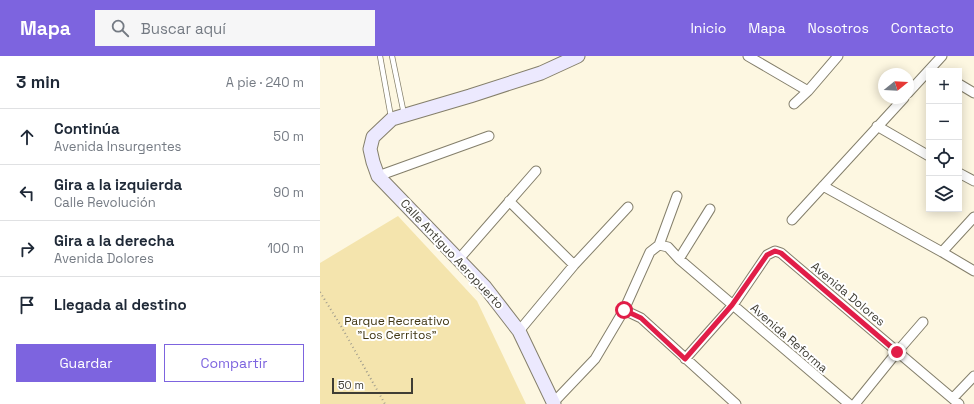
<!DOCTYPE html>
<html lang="es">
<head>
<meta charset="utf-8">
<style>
  body { margin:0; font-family:"Space Grotesk",sans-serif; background:#f6f6f7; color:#1f2937 }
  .controls { position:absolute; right:12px; top:12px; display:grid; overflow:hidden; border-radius:0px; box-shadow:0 2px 10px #0003 }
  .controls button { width:36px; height:36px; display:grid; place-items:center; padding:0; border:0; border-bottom:1px solid #e0e1e3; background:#fff; color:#1f2937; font:20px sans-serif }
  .compass { position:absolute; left:558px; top:12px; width:36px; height:36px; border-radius:50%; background:#fff; box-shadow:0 2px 10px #0003; rotate:72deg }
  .scale { position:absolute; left:12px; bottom:10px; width:81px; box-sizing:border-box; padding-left:4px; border:2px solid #3f3d34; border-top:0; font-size:11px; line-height:14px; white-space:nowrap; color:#3f3d34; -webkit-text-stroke:3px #fff; paint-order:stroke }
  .stop { position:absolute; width:12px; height:12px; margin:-9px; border:3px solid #e11d48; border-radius:50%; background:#fff }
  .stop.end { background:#e11d48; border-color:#fff; box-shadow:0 1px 4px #0008 }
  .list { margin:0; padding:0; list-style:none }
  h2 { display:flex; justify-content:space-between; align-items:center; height:52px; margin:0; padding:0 16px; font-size:17px }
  h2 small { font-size:13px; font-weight:400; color:#747a83 }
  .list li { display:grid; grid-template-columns:26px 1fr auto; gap:12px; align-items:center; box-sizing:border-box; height:56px; padding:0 16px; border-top:1px solid #e0e1e3 }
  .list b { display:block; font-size:15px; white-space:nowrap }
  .list p { margin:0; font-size:13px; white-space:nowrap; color:#747a83 }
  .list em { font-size:13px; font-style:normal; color:#747a83 }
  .actions { display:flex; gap:8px; padding:12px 16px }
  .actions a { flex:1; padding:9px 0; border:1px solid #7d64df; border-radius:0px; text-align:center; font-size:14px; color:#7d64df }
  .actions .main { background:#7d64df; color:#fff }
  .icon { flex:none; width:22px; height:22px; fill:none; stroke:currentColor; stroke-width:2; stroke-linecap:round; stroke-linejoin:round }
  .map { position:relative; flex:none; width:654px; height:348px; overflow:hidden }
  header { display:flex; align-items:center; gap:24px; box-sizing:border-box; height:56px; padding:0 20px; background:#7d64df; color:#fff }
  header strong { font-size:19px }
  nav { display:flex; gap:22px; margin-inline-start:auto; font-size:14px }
  .search { width:280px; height:36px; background:#f6f6f7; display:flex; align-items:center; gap:10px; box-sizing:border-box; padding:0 14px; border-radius:0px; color:#747a83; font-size:15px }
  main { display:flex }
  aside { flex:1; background:#fff }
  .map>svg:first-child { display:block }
  .green { fill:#f4e4ad }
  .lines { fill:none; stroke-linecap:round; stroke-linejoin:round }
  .lane-casing { stroke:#847f6b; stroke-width:6 }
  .street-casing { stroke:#847f6b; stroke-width:11 }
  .secondary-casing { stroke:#847f6b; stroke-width:15 }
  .path { stroke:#a19d8d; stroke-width:2; stroke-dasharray:1 3; stroke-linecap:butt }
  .lane { stroke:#fff; stroke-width:4.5 }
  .street { stroke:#fff; stroke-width:9 }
  .secondary { stroke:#ece9fe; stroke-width:13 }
  .route { stroke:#e11d48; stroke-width:5 }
  .labels { text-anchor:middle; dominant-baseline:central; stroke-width:4; stroke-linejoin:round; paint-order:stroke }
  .street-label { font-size:12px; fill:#3f3d34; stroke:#fff }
  .park-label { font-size:12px; fill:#403613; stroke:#fff }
</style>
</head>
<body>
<header>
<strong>Mapa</strong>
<div class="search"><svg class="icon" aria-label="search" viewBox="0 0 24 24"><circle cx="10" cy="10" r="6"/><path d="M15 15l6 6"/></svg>Buscar aquí</div>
<nav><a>Inicio</a><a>Mapa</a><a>Nosotros</a><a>Contacto</a></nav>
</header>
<main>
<aside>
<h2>3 min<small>A pie · 240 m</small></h2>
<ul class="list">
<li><svg class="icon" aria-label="ahead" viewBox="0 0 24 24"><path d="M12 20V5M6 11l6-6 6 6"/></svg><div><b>Continúa</b><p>Avenida Insurgentes</p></div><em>50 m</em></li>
<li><svg class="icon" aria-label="left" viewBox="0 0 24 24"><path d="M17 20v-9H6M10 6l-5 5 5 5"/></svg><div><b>Gira a la izquierda</b><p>Calle Revolución</p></div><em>90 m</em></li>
<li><svg class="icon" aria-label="right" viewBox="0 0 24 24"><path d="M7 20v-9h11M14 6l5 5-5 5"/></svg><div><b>Gira a la derecha</b><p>Avenida Dolores</p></div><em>100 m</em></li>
<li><svg class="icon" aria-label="arrive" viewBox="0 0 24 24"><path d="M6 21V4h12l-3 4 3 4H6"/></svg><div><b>Llegada al destino</b></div></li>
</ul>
<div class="actions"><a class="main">Guardar</a><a>Compartir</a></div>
</aside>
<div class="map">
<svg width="654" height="348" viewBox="0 0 654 348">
  <rect width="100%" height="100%" fill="#fdf7e1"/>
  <path class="green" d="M78,160L157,245L206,348H0V207Z"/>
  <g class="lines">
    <defs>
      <path id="lane" d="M60,0L71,61
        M72,0L84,58"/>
      <path id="street" d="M428,0L488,35
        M639,28L654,37
        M588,37L622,0
        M474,48L488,35L518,0
        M557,70L609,100
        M639,117L654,125
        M58,120L169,80
        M503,130L622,196L654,215
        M189,145L254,209
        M472,164L584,42
        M339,189L348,191L359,203L529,348
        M339,189L357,140
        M622,196L654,161
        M139,203L216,115
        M359,203L390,153
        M304,254L321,262L416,348
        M199,275L254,209L308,151
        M365,303L413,249L447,199L455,195L461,197L639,348
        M633,342L654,320
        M233,347L275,303L304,254L330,196L339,189
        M535,348L577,296L603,266"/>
      <path id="secondary" d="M234,348L199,275L165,231L58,120L53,106L50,93L53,81L72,63L150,40L221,17L258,0"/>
    </defs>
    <use href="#lane" class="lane-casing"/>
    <use href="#street" class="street-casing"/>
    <use href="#secondary" class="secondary-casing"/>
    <path class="path" d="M0,236L21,270L65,348"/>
    <use href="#lane" class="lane"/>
    <use href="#street" class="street"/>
    <use href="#secondary" class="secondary"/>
  </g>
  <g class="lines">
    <path class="route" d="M304,254L321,262L365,303L412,249L447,199L455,195L461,197L577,296"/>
  </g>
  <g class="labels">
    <g class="street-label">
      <text transform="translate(132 198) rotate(47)">Calle Antiguo Aeropuerto</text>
      <text transform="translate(528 238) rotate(40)">Avenida Dolores</text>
      <text transform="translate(469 282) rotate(41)">Avenida Reforma</text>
    </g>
    <g class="park-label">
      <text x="77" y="265">Parque Recreativo<tspan x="77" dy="14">"Los Cerritos"</tspan></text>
    </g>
  </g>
</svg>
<div class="controls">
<button>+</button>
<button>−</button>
<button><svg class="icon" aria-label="locate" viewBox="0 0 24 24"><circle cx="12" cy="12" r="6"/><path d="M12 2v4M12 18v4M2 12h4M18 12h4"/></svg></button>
<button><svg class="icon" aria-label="layers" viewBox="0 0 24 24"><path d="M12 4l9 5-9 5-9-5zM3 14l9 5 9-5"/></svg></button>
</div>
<svg class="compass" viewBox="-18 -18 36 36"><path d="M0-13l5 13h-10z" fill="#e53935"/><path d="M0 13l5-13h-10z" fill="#747a83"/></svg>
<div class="scale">50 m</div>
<div class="stop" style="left:304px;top:254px"></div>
<div class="stop end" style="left:577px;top:296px"></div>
</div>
</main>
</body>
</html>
